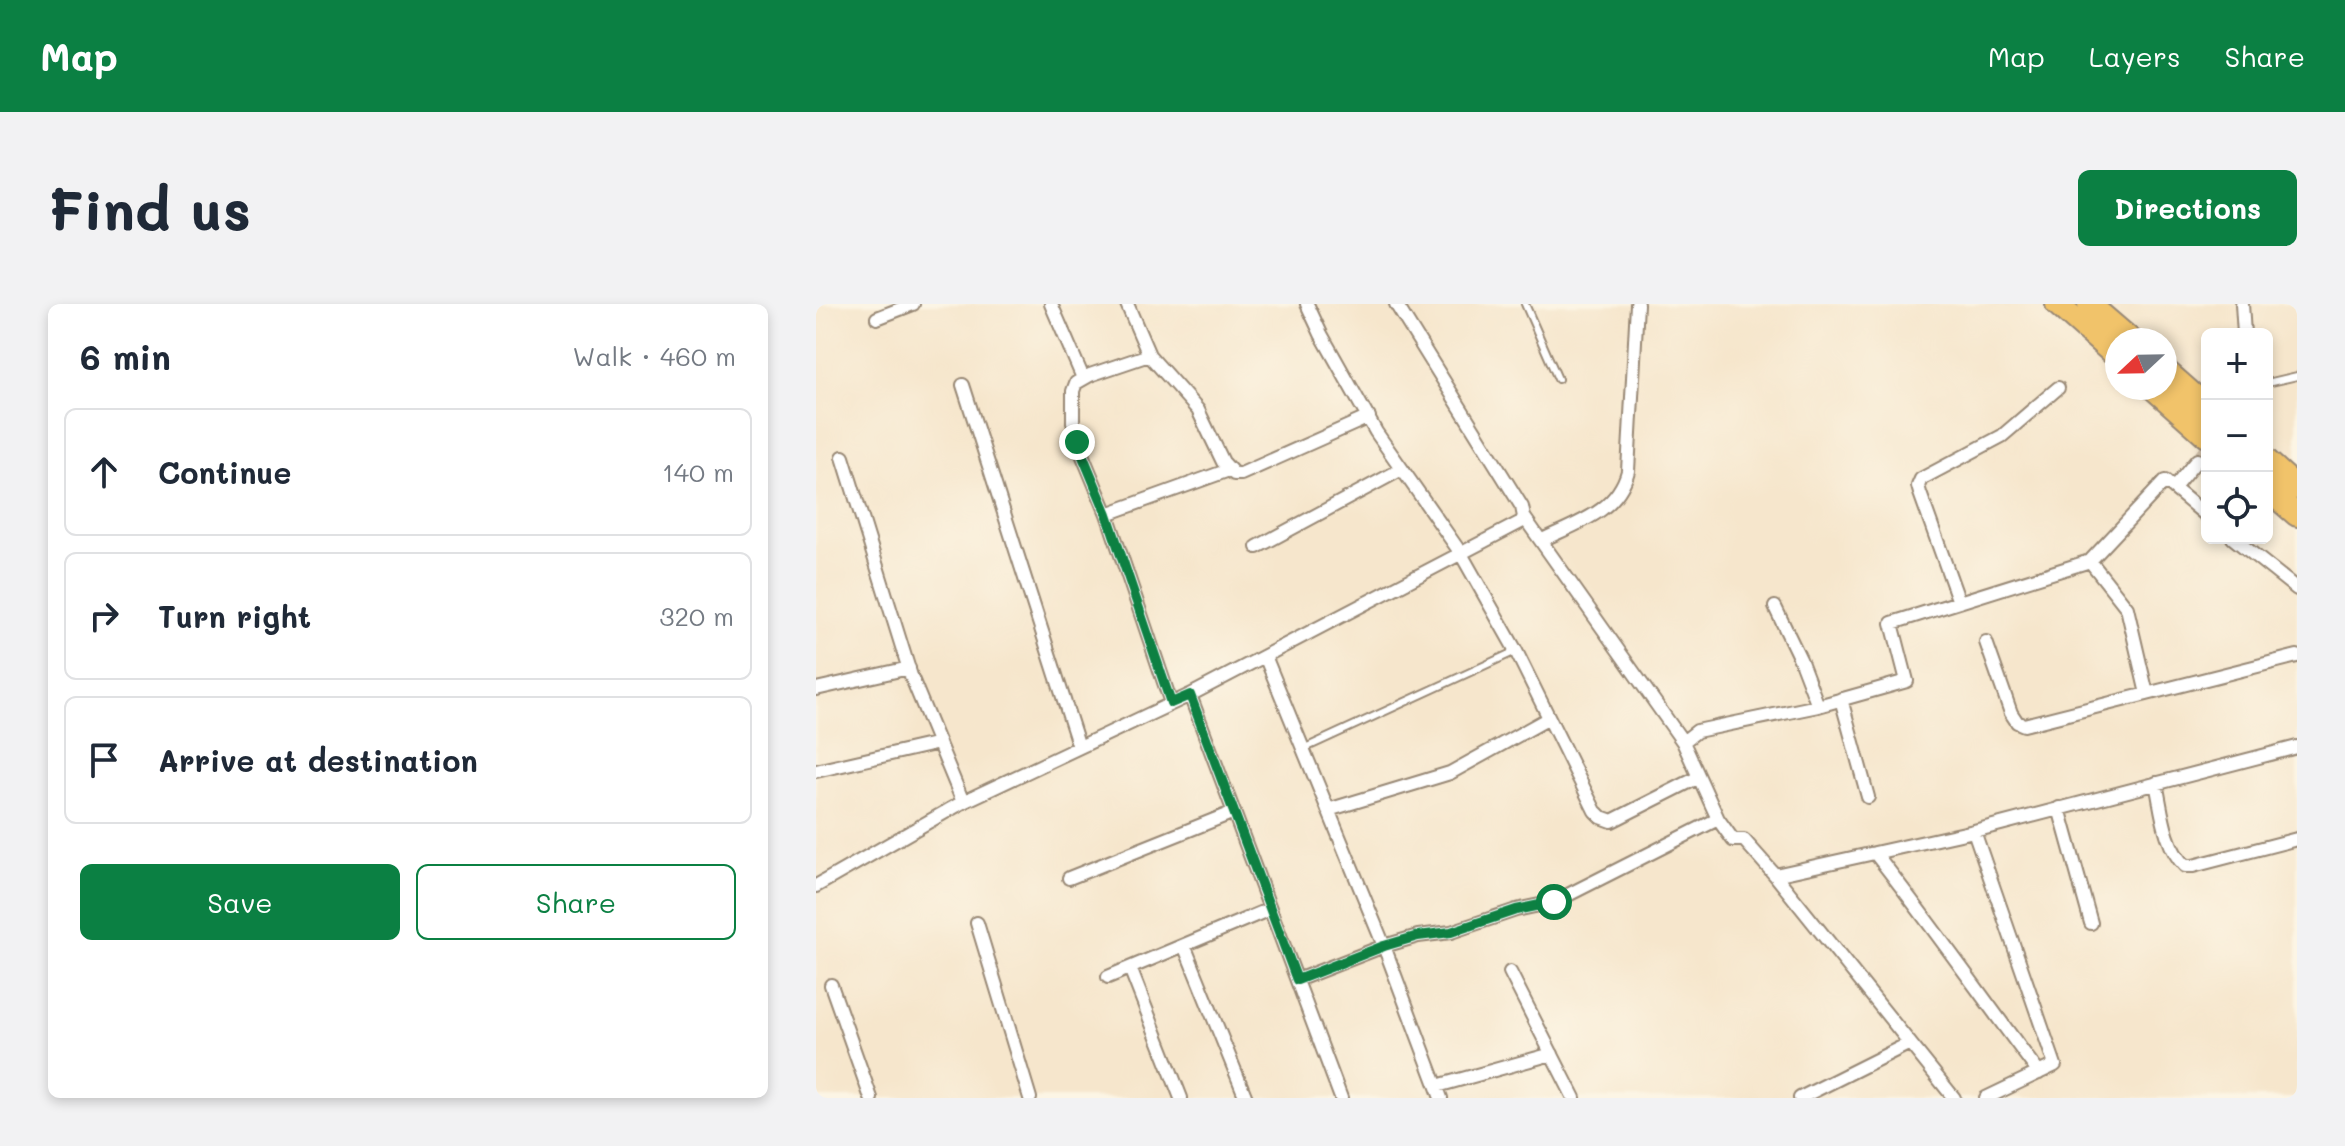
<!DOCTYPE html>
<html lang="en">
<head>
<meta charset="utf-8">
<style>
  body { margin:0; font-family:Mali,sans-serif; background:#f2f2f3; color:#1f2937 }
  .controls { position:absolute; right:24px; top:24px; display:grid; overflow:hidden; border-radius:12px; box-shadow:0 4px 12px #0003 }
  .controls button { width:72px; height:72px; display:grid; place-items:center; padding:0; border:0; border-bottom:2px solid #e0e1e3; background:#fff; color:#1f2937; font:40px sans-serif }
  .compass { position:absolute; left:1289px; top:24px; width:72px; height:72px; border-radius:50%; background:#fff; box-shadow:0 4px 12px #0003; rotate:248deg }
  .stop { position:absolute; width:24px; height:24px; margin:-18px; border:6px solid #0b8043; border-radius:50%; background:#fff }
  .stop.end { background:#0b8043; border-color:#fff; box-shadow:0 2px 8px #0008 }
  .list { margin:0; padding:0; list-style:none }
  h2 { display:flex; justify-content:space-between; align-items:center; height:104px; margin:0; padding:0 32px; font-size:34px }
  h2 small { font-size:26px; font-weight:400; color:#747a83 }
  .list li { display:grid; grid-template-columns:52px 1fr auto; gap:24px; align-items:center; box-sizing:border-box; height:128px; margin:0 16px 16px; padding:0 16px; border:2px solid #e0e1e3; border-radius:12px }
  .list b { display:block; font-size:30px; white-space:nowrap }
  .list em { font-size:26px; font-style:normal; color:#747a83 }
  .actions { display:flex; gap:16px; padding:24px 32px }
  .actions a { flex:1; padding:18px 0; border:2px solid #0b8043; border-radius:12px; text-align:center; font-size:28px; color:#0b8043 }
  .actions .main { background:#0b8043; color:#fff }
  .icon { flex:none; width:44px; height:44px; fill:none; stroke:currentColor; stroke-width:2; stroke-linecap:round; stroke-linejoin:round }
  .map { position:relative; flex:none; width:1481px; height:794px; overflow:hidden; border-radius:12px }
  header { display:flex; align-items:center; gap:48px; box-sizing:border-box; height:112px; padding:0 40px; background:#0b8043; color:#fff }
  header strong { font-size:38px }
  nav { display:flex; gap:44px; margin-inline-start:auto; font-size:28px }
  .intro { display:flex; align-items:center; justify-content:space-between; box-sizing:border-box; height:192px; padding:0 48px }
  h1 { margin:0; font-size:56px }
  .button { padding:20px 36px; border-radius:12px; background:#0b8043; color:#fff; font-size:28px; font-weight:700 }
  main { display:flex; gap:48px; padding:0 48px }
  aside { flex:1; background:#fff; border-radius:12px; box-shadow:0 4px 12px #0003 }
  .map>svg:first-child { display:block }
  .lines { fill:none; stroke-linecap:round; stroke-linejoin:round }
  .street-tunnel { stroke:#d1c0a9; stroke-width:12; stroke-dasharray:12 6; stroke-linecap:butt }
  .lane-casing { stroke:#988875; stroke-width:10 }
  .street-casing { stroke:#988875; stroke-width:16 }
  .highway-casing { stroke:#988875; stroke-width:26 }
  .lane { stroke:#fff; stroke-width:6 }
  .street { stroke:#fff; stroke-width:12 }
  .highway { stroke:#f1c36a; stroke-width:22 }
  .route { stroke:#0b8043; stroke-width:10 }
</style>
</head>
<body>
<header>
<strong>Map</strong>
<nav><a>Map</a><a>Layers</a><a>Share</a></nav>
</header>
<div class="intro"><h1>Find us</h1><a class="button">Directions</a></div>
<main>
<aside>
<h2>6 min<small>Walk · 460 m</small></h2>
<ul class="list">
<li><svg class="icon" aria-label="ahead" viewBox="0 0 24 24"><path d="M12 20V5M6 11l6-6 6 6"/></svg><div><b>Continue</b></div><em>140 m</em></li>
<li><svg class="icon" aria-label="right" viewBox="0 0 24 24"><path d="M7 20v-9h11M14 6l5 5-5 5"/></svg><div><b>Turn right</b></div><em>320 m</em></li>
<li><svg class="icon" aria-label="arrive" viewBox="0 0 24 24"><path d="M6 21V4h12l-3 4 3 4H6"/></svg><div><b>Arrive at destination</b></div></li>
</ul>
<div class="actions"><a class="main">Save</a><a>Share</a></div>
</aside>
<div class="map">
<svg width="1481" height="794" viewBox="0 0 1481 794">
  <rect width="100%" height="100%" fill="#fcf5e5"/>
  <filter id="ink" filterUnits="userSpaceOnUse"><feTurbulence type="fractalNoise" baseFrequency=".0125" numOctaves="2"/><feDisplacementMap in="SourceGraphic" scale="16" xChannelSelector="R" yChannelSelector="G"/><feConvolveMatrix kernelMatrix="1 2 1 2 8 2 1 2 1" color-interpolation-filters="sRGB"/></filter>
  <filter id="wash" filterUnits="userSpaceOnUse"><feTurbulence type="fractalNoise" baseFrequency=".006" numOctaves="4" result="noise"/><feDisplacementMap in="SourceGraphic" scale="32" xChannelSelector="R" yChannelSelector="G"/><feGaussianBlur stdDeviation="1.8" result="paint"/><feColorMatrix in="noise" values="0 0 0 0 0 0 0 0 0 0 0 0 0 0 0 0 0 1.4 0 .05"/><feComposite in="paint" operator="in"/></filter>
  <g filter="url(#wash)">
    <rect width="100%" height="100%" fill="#f6e6cc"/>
  </g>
  <g filter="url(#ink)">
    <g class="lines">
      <path class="street-tunnel" d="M1381,156L1391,143"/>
      <defs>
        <path id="lane" d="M709,0L742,75
          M1451,79L1481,72
          M487,445L700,347"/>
        <path id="street" d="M235,0L267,74
          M311,0L333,51L382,106L407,158L418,170H425L553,113
          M491,0L505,30L560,128L644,248L700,347L779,507L785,513L796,517L883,473
          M1426,0L1428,30
          M61,14L97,0
          M333,51L274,71L260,79L257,87V118L261,138L291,210L355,399
          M147,81L263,443
          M27,153L95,372L147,498
          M1358,184L1381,156
          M291,210L413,166
          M708,213L867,438
          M1417,234L1481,285
          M726,236C761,219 801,208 812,167L821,0
          M441,243L586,165
          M1274,257L1311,304L1331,390
          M1143,298L1104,189L1102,182L1105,175L1186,132L1242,84
          M959,303L984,355L1002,402
          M1170,338L1195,409L1201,418L1208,421L1481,352
          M449,352L568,642L625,794
          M0,385L93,364
          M374,391L525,794
          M1025,395L1052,493
          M0,467L123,439
          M1340,479C1346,506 1348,542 1369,562H1377L1481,535
          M1243,504L1275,619
          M512,506L634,469L733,414
          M1059,549C1116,621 1168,696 1223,769
          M959,571L1158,527
          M253,574L418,508
          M0,582L147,498L374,391L705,218L708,213L706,203L580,0
          M161,619L214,794
          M368,641L430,794
          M314,664L365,794
          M694,668L758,794
          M292,673L454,605
          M481,676L568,642L602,632L635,628L700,606L738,598L902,515
          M15,681L55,794
          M621,782L736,750
          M984,794L1094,739
          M1138,794L959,571L928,536H917L902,515L867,438L881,427L1002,402L1091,377L1076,319L1274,257L1349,177L1391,212
          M1170,794L1239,761L1158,527L1481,443"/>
        <path id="highway" d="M1241,0L1301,53
          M1273,0L1315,36
          M1349,66L1391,103
          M1337,84L1391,132
          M1451,157L1481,184
          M1451,185L1481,211"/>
      </defs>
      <use href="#lane" class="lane-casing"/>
      <use href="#street" class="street-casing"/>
      <use href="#highway" class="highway-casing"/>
      <use href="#lane" class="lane"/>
      <use href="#street" class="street"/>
      <use href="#highway" class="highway"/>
    </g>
  </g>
  <g class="lines" filter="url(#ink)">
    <path class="route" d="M261,138L291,210L355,399L374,391L481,676L568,642L602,632L635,628L700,606L738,598"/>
  </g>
</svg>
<div class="controls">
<button>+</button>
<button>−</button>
<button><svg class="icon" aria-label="locate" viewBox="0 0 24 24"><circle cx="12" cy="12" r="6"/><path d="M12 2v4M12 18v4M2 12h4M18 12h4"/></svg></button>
</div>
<svg class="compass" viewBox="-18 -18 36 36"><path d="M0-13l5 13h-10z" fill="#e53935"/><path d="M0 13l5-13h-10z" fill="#747a83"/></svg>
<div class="stop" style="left:738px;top:598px"></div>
<div class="stop end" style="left:261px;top:138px"></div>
</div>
</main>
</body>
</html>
